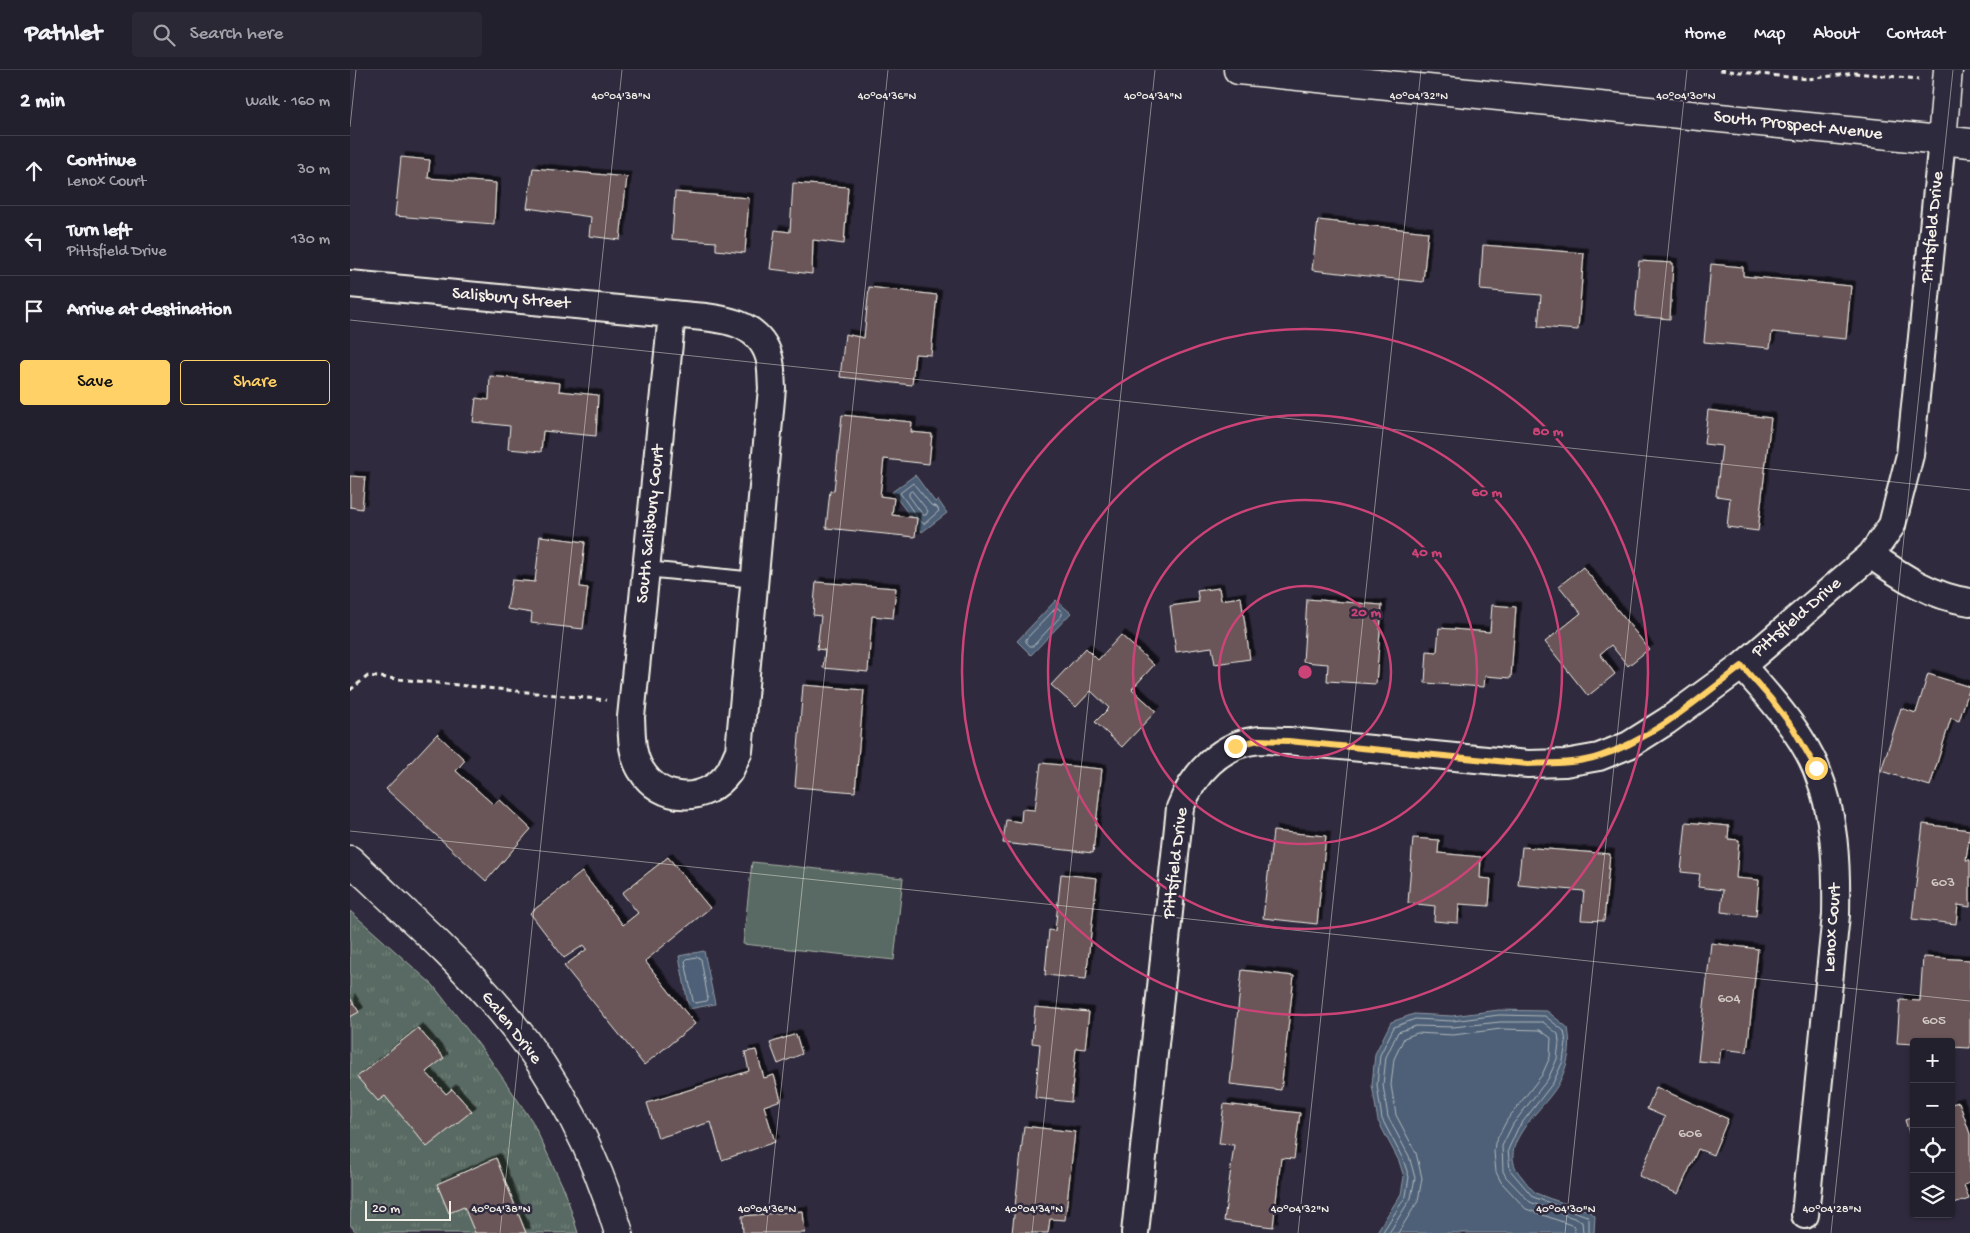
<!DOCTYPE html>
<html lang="en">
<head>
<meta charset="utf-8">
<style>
  body { margin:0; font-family:"Gochi Hand",sans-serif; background:#2b2836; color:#f1f3f6 }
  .controls { position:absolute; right:15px; bottom:15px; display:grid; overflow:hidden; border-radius:5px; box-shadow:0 1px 4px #0004 }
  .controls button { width:45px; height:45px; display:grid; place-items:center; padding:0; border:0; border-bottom:1px solid #403e4a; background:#23202e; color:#f1f3f6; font:25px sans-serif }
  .scale { position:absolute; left:15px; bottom:12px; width:86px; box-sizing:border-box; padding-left:5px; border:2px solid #f4f1e8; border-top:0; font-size:14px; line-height:18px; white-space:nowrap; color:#f4f1e8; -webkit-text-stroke:4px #2f2a3d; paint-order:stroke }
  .stop { position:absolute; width:15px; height:15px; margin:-11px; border:4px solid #ffd166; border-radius:50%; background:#fff }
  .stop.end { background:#ffd166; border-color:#fff; box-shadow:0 1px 5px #0008 }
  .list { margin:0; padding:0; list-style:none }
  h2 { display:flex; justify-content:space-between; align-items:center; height:65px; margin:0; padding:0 20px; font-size:21px }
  h2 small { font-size:16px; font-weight:400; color:#a3a3aa }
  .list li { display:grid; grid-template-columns:32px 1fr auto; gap:15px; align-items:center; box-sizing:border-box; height:70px; padding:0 20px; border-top:1px solid #403e4a }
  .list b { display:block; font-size:19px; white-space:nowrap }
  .list p { margin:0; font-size:16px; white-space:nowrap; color:#a3a3aa }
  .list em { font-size:16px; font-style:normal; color:#a3a3aa }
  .actions { display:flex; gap:10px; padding:15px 20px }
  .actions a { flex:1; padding:11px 0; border:1px solid #ffd166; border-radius:5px; text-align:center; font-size:18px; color:#ffd166 }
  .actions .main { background:#ffd166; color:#111 }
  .icon { flex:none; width:28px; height:28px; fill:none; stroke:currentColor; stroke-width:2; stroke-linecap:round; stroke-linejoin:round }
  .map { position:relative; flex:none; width:1620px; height:1163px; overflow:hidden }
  header { display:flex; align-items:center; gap:30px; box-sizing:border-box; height:70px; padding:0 25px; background:#23202e; border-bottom:1px solid #403e4a }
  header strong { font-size:24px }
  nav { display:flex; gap:28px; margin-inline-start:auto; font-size:18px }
  .search { width:350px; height:45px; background:#2b2836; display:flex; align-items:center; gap:12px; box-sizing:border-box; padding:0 18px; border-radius:5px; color:#a3a3aa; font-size:19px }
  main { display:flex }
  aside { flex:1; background:#23202e }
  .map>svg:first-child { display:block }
  .grass { fill:url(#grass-tufts); stroke:#a6aea6 }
  .pitch { fill:#596b63; stroke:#a6aea6 }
  .water { fill:#4d6077; stroke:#909aa4 }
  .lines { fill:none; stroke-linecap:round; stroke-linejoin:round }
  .shore { stroke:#b1b7bb; stroke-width:1 }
  .building { fill:#6b5759; stroke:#f4f1e8; filter:url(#shadow) }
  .lane-casing { stroke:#f4f1e8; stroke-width:18 }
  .street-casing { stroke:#f4f1e8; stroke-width:30 }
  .secondary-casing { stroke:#f4f1e8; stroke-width:31 }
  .path { stroke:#f4f1e8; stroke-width:3; stroke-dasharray:5 4; stroke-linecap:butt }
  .lane { stroke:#2f2a3d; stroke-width:14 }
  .street { stroke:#2f2a3d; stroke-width:26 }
  .secondary { stroke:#2f2a3d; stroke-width:28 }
  .route { stroke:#ffd166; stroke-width:6 }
  .ticks { fill:none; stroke:#f4f1e8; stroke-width:1; stroke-opacity:0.45 }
  .ring { fill:none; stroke:#cc4377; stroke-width:2.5 }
  .labels { text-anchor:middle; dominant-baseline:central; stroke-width:5; stroke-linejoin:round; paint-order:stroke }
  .number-label { font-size:15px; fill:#d2cac4 }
  .street-label { font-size:18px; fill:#f4f1e8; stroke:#2f2a3d }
  .ticks-label { font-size:12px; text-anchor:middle; fill:#f4f1e8; stroke:#2f2a3d; stroke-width:5; stroke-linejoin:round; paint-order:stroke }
  .centre { fill:#cc4377; stroke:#2f2a3d; stroke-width:2.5 }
  .ring-label { font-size:15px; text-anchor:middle; font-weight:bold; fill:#cc4377; stroke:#2f2a3d; stroke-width:5; stroke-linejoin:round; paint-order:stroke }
</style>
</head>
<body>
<header>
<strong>Pathlet</strong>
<div class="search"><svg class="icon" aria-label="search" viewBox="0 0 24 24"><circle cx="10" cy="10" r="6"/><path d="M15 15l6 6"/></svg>Search here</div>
<nav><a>Home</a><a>Map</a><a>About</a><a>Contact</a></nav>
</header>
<main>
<aside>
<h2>2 min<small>Walk · 160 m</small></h2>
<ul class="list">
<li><svg class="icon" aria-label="ahead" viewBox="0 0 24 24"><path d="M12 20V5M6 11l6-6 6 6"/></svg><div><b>Continue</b><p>Lenox Court</p></div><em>30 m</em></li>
<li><svg class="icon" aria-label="left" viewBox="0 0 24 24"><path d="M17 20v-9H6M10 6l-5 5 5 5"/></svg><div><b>Turn left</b><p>Pittsfield Drive</p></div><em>130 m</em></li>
<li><svg class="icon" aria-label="arrive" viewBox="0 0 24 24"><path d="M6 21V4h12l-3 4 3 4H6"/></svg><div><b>Arrive at destination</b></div></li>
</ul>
<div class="actions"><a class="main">Save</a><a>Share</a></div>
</aside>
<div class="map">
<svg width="1620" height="1163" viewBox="0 0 1620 1163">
  <defs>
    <pattern id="grass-tufts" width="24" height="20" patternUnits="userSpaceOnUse" patternTransform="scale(1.25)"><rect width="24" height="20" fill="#596b63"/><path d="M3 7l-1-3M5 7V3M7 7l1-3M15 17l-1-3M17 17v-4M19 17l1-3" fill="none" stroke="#718179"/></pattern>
    <filter id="shadow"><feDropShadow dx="4.5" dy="-4.5" stdDeviation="0" flood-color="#0009"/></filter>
  </defs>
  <rect width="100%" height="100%" fill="#2f2a3d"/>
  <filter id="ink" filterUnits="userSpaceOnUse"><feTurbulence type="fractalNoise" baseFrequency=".02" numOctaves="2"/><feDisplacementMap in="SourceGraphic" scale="10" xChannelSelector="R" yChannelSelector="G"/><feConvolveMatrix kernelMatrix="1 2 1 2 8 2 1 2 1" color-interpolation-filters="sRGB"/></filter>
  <g filter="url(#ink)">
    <path class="grass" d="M0,841L83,915L139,988L182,1051L215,1121L228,1163H7L0,1155Z"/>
    <path class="pitch" d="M402,792L553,808L544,890L393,874Z"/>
    <path class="water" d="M565,405L585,432L588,430L597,443L572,462L542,422Z
      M706,530L721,543L681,585L667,571Z
      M354,881L365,934L339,939L329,886Z
      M1149,940L1197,941L1218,958C1222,978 1218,995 1209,1013C1195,1040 1142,1075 1172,1107C1176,1112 1182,1121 1188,1124C1204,1131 1222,1135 1239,1141L1245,1146L1244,1163H1026L1051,1124L1054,1107L1049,1091L1028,1051L1022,1015L1025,984L1041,952L1064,944L1102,946Z"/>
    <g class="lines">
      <path class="shore" d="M562,421L578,441L576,445H573L559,426V423Z
        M567,447L550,423L563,413L581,435L587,437L589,441L574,454L568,449
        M708,538L712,542V545L683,576H680L676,572V569L705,539Z
        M348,887L351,889L358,929L357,931L345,933L343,931L335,891L337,889Z
        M1032,1163L1056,1126L1059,1107L1053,1089L1032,1049L1027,1015L1030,985L1044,957L1065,949L1102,951L1149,945L1195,946L1214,961L1216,972L1213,991L1203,1013L1168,1058L1158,1080L1160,1100L1183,1127L1237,1146L1239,1149V1163
        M1039,1163L1061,1128L1065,1108L1059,1086L1038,1047L1033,1015L1036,987L1048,962L1066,956L1103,957L1150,952H1193L1208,964L1209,972L1207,989L1198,1009L1163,1054L1152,1076L1153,1101L1156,1107L1180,1132L1232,1151L1233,1163
        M1048,1163L1068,1131L1072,1108L1066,1083L1046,1045L1041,1015L1044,989L1054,968L1067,963L1103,965L1151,959L1190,960L1201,968L1200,987L1192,1005L1157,1050L1145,1073L1144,1082L1146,1102L1151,1112L1176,1139L1224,1156L1225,1163"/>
    </g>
    <path class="building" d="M51,87L80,90L78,108L146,113L144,154L45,146Z
      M183,98L277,107L270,170L239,166L241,147L177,138Z
      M443,113L498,117L494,174L463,170L462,204L420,199L425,160L440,162Z
      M325,122L399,128L395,183L366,180V172L322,169Z
      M968,150L1078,162L1073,212L962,200Z
      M1133,175L1234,183L1228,260L1188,257L1191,225L1130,220Z
      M1289,191L1323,193L1320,249L1285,246Z
      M1361,194L1393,197V206L1501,216L1496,269L1422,262L1420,278L1354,272Z
      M519,217L587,225L581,285L565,284L562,315L490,307L495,264L514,268Z
      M140,306L210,313L209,321L248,325L246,366L193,361L191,382L158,379L160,356L123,352L126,328L139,330Z
      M1358,340L1421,348L1408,461L1377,457L1380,428L1366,426L1372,376L1354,374Z
      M492,345L562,352L561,362L582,364L579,394L534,389L530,426L544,428L542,445L567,448L565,467L476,458L480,421H484Z
      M0,406L15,407L12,439L0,437Z
      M190,466L235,472L230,517L238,518L233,559L181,553L182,543L157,539L162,510L185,512Z
      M1233,497L1299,579L1278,596L1261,575L1250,584L1265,604L1238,626L1195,572L1231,543L1209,516Z
      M466,512L546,518L543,548L522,546L518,602L473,598L475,580L467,579L471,546L463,545Z
      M869,518L871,530L891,527L900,589L865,594L862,577L826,582L820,536L849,532L847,521Z
      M957,529L1032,535L1026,614L977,611L978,594L953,592Z
      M1142,535L1166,537L1161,608L1135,606L1134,617L1075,613L1077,581L1087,582L1089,558L1140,562Z
      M771,565L804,595L782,619L806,641L772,677L745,652L759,638L741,621L726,637L701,615L736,578L748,590Z
      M1578,604L1620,617L1609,651L1601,648L1580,716L1531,701L1551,638L1566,643Z
      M453,615L514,620L505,722L445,717Z
      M87,664L115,690L106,701L144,735L149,729L181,759L136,811L36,719Z
      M691,693L752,699L743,783L653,773L656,750L671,752L672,739L685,740Z
      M1336,752L1379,756L1378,769L1389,770L1386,808L1409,810L1406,846L1371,842L1373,820L1348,817L1350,804L1331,802Z
      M1573,754L1620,760L1616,790H1620V837L1608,835L1606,854L1562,849Z
      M923,761L976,766L967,854L913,848Z
      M1063,768L1089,770L1088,783L1131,787L1130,808L1141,809L1139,836L1109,834L1108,853L1084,851L1085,836L1058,833Z
      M1172,777L1260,784L1254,851L1231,850L1234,821L1168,815Z
      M318,787L360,838L295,891L345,954L294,995L214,896L237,879L234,875L214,888L180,843L232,802L273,855L288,843L272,823Z
      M711,804L747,808L736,909L695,905L699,860L705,861Z
      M1361,873L1408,879L1397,982L1371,979L1369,993L1348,991Z
      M1573,887L1620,890V978L1601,977V972H1564V974L1547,973L1550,930L1570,931Z
      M892,900L944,906L931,1020L880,1014Z
      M0,928L9,942L0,947Z
      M685,937L739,942L735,979L726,978L721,1032L685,1028L690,974L682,973Z
      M68,958L94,988L76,1002L96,1024L102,1019L122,1041L77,1077L35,1026L28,1031L7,1007Z
      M446,964L452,984L428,994L420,973Z
      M406,980L414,1008L424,1005L431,1030L414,1036L425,1072L372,1090L361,1052L308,1068L297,1033L399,1001L395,982Z
      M1306,1017L1378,1049L1363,1085L1348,1079L1328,1124L1289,1106L1315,1047L1297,1039Z
      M1609,1032L1620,1064V1113L1614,1115L1619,1129L1601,1135V1034Z
      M874,1034L950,1043L944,1089L931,1088L923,1157L874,1151L884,1075L869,1074Z
      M1564,1047V1078L1555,1050Z
      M674,1056L725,1062L715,1150L700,1149L698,1163H662Z
      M146,1088L176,1163H125L114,1137L99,1143L87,1114Z
      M453,1141L455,1163H393L392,1146Z"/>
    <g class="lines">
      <defs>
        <path id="lane" d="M296,499L405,510"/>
        <path id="street" d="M0,214L322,244
          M322,244C357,248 407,245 419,287C422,297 421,308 422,318L389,681C385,688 383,696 379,702C356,734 311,733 291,700C281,684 282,665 281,647Z
          M1521,485C1550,506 1583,527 1620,532
          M1392,596C1418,625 1451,662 1466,698C1485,744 1487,795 1486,845L1455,1145
          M785,1163L830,738C843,704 871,673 910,670C919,670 929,671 938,671L1178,694L1215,693L1249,687L1279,675L1317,651L1392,596L1521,485L1542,455L1560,385L1592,70"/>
        <path id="secondary" d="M888,0L1620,73
          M1592,70L1598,0
          M0,790C52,840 107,888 153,943C206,1005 246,1084 269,1163"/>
      </defs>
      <use href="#lane" class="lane-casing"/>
      <use href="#street" class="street-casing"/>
      <use href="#secondary" class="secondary-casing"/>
      <path class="path" d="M1370,0L1458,9L1505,3L1569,9
        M0,620L18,606L256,630"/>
      <use href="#lane" class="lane"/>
      <use href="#street" class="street"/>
      <use href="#secondary" class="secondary"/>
    </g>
  </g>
  <g class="lines" filter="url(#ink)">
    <path class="route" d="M885,676L908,670L938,671L1178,694C1202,693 1227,694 1250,686C1303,669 1348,629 1392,596L1421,629L1443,658L1466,698"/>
  </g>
  <path class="ticks" d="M0,57L6,0M0,250L1620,420M0,761L1620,931M150,1163L272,0M416,1163L538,0M682,1163L805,0M948,1163L1071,0M1215,1163L1337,0M1481,1163L1603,0"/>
  <g class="ring">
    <circle cx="955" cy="602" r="86"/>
    <circle cx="955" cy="602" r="172"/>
    <circle cx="955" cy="602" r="257"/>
    <circle cx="955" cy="602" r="343"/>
  </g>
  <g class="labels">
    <g class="number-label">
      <text x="1593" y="813">603</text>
      <text x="1379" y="929">604</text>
      <text x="1584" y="951">605</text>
      <text x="1340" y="1064">606</text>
    </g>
    <g class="street-label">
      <text transform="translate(1448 56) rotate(6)">South Prospect Avenue</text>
      <text transform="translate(1583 157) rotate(-84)">Pittsfield Drive</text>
      <text transform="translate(161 229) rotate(5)">Salisbury Street</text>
      <text transform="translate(301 454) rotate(-84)">South Salisbury Court</text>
      <text transform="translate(1447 548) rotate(-41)">Pittsfield Drive</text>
      <text transform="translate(826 793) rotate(-83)">Pittsfield Drive</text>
      <text transform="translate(1483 858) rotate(-86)">Lenox Court</text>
      <text transform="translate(161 958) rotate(52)">Galen Drive</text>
    </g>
  </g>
  <g class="ticks-label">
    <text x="271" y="29">40°04'38"N</text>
    <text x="537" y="29">40°04'36"N</text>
    <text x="803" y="29">40°04'34"N</text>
    <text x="1069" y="29">40°04'32"N</text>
    <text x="1336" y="29">40°04'30"N</text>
    <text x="151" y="1142">40°04'38"N</text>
    <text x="417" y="1142">40°04'36"N</text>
    <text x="684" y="1142">40°04'34"N</text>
    <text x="950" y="1142">40°04'32"N</text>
    <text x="1216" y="1142">40°04'30"N</text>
    <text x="1482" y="1142">40°04'28"N</text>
  </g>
  <circle cx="955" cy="602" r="8" class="centre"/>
  <g class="ring-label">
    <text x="1198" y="365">80 m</text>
    <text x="1137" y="426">60 m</text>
    <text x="1077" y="486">40 m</text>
    <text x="1016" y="546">20 m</text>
  </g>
</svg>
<div class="controls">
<button>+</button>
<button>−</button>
<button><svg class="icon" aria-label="locate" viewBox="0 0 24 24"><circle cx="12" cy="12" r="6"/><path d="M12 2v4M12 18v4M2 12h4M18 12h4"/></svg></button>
<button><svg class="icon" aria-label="layers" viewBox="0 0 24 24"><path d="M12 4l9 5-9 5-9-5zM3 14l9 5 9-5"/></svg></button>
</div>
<div class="scale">20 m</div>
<div class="stop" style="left:1466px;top:698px"></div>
<div class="stop end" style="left:885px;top:676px"></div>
</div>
</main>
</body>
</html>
